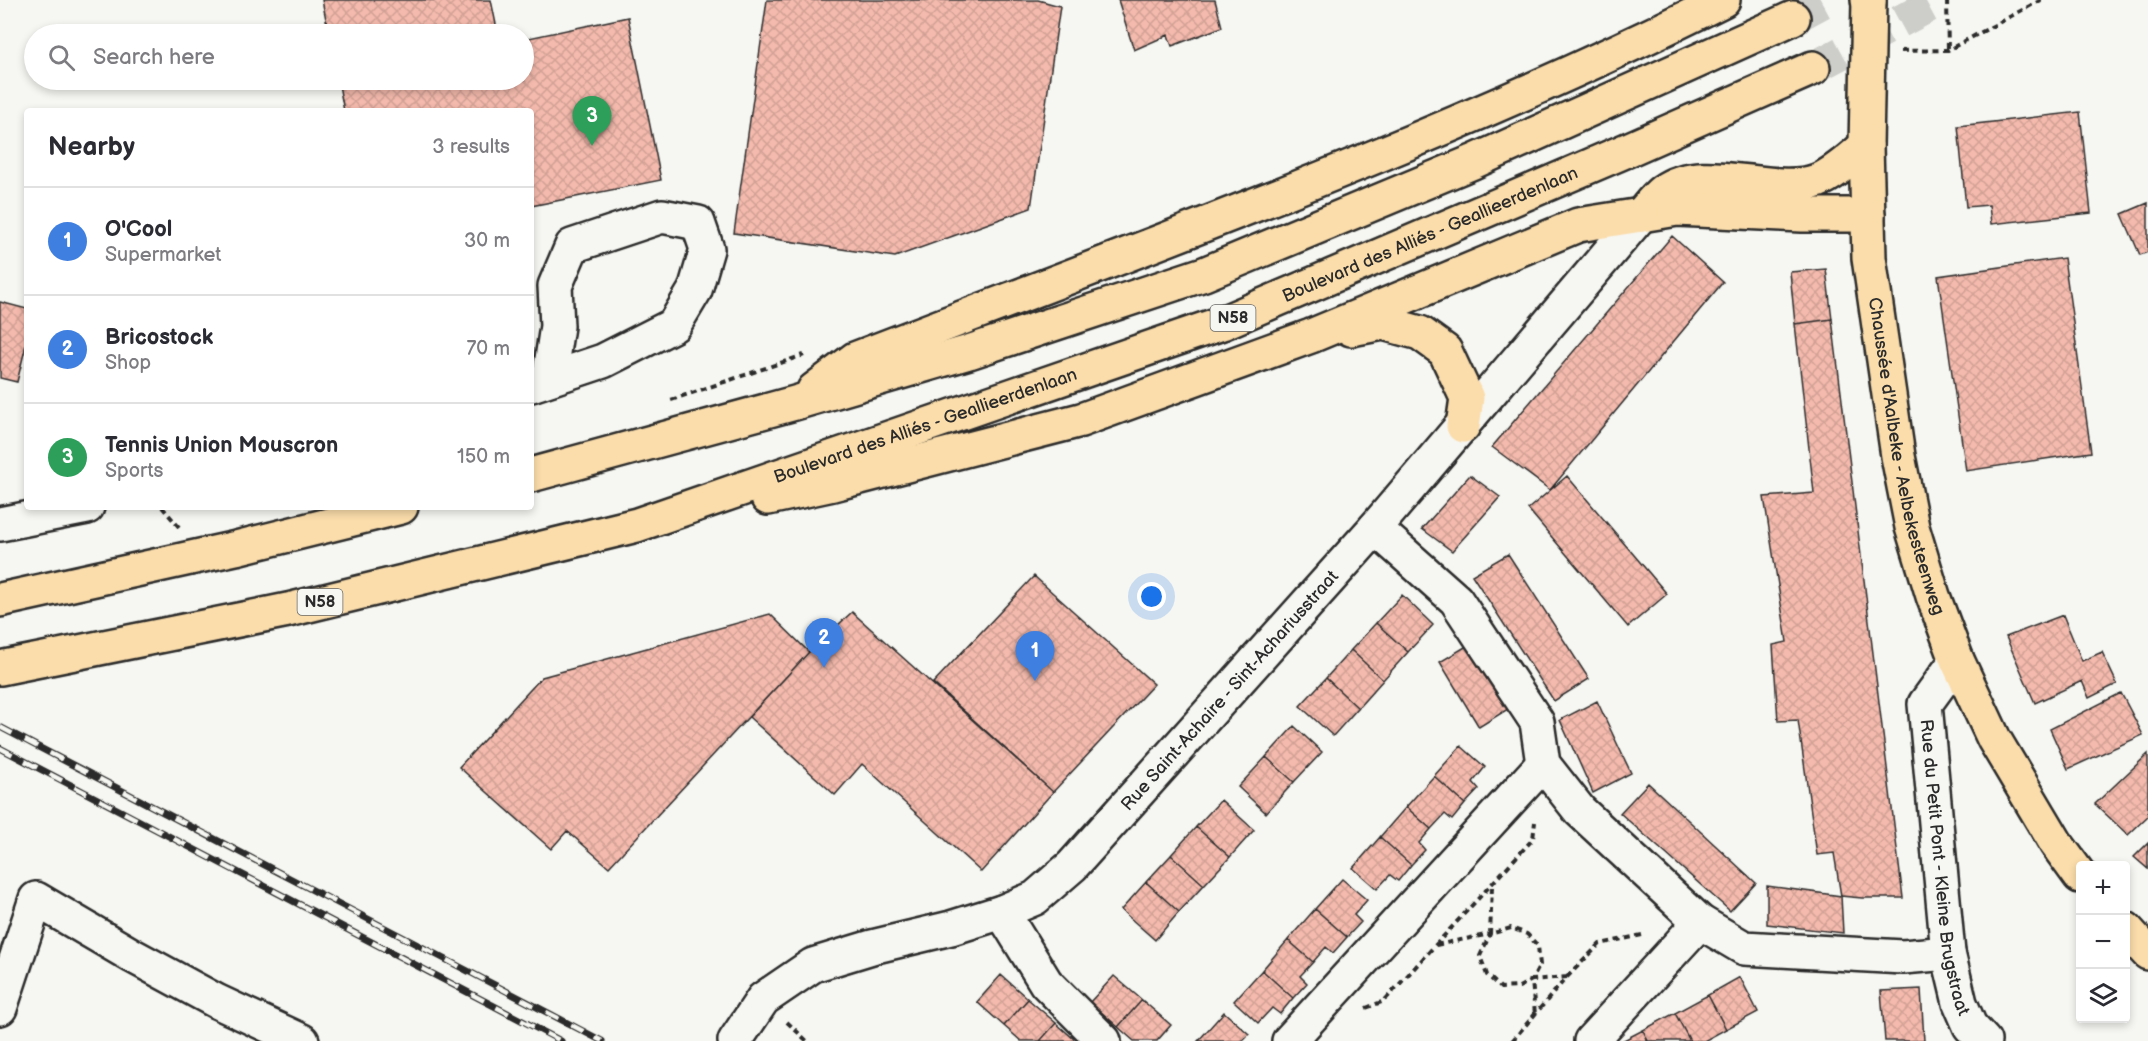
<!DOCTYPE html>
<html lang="en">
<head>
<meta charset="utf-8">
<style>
  body { margin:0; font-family:"Balsamiq Sans",sans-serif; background:#f2f2f3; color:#2b2b33 }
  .controls { position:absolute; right:18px; bottom:18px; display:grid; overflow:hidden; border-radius:6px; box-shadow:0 3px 9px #0003 }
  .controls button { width:54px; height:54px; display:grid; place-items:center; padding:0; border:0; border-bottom:2px solid #e1e1e2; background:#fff; color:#2b2b33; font:30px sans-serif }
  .you { position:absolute; left:1152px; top:597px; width:21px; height:21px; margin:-15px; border:4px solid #fff; border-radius:50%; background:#1a73e8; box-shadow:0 0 0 9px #1a73e833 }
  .badge { display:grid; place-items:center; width:39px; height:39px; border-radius:50%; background:#7c3aed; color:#fff; font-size:20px; font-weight:700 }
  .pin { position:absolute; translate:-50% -50px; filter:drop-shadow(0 2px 3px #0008) }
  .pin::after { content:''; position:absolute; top:32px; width:21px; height:18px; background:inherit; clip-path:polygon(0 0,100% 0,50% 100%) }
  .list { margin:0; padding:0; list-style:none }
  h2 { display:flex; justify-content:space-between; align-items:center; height:78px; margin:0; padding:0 24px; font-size:26px }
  h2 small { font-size:20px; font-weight:400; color:#7c7c81 }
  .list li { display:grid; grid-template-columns:39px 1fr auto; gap:18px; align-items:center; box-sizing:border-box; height:108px; padding:0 24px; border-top:2px solid #e1e1e2 }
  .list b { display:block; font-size:22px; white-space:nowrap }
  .list p { margin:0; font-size:20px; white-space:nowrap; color:#7c7c81 }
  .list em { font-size:20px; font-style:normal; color:#7c7c81 }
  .icon { flex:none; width:33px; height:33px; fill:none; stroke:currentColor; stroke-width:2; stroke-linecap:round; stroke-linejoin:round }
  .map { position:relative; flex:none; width:2148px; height:1041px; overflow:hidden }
  .search { position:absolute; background:#fff; box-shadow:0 3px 9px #0003; left:24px; top:24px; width:510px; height:66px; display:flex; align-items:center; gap:15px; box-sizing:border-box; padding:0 21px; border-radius:33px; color:#7c7c81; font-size:22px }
  .panel { position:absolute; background:#fff; box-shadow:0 3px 9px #0003; left:24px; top:108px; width:510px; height:402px; border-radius:6px }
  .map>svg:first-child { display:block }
  .building { fill:url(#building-cross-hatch); stroke:#2b2b2b; stroke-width:1.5 }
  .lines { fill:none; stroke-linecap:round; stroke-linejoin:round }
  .highway-tunnel { stroke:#cdcdca; stroke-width:33; stroke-dasharray:33 16; stroke-linecap:butt }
  .minor-casing { stroke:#2b2b2b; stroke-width:38 }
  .major-casing { stroke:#2b2b2b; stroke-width:38 }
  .highway-casing { stroke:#2b2b2b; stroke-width:38 }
  .path { stroke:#2b2b2b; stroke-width:4; stroke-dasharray:6 4.5; stroke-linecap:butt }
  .minor { stroke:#f6f6f2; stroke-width:33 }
  .major { stroke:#fbddab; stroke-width:33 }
  .highway { stroke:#fbddab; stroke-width:33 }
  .rail-casing { stroke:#2b2b2b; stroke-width:7 }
  .rail { stroke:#f6f6f2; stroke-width:4.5; stroke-dasharray:14; stroke-linecap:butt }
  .labels { text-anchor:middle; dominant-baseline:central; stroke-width:4.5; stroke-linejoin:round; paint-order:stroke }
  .shield { fill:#f6f6f2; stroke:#686867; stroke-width:1.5 }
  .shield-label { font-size:16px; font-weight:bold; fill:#2b2b2b }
  .street-label { font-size:18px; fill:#2b2b2b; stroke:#f6f6f2 }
</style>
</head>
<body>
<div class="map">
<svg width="2148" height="1041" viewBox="0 0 2148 1041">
  <defs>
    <pattern id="building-cross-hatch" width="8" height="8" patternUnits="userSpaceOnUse" patternTransform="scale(1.5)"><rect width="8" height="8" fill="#f4baad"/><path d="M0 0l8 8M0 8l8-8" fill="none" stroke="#d1a095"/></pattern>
  </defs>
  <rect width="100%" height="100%" fill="#f6f6f2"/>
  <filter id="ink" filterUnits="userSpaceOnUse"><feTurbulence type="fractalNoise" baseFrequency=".0167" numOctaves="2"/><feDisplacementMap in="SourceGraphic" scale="12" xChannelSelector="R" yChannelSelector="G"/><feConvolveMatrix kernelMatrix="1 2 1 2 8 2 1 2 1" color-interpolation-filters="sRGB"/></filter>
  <g filter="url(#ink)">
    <path class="building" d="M322,0H491L498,34H329Z
      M767,0H1038L1060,6L1031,208L895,257L734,233Z
      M1118,0H1215L1222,27L1172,46L1168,35L1134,50Z
      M628,17L661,180L531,206V111H344L338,80H524V39Z
      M2080,112L2091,213L1991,224L1989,205L1966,207L1958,126Z
      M2148,203V252L2140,255L2122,214Z
      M1672,236L1723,282L1550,490L1492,447Z
      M2064,258L2091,452L1966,471L1938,276Z
      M1826,269L1832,319L1795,324L1790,272Z
      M0,302L27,309V341L17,382L0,378Z
      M1832,319L1903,898H1862L1841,896L1834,853L1817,855L1798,720L1778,721L1773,645L1787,642L1764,497L1814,493L1795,324Z
      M1470,475L1500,497L1452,551L1422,529Z
      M1567,476L1667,594L1628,627L1528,509Z
      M1508,554L1589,679L1554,701L1472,575Z
      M1034,576L1154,684L1053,792L933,683Z
      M1402,595L1433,625L1408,652L1376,623Z
      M852,612L1053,792L981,872L862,764L835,795L749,717L809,652Z
      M770,614L809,652L609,867L567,831L551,849L459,767L542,677Z
      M2063,615L2082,661L2102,652L2117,684L2089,698L2082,681L2035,703L2006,637Z
      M1376,623L1408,652L1383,680L1351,650Z
      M1470,644L1508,709L1479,727L1440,662Z
      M1351,650L1383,680L1358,708L1326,678Z
      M1326,678L1358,708L1333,736L1300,706Z
      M2121,693L2143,735L2068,769L2050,729Z
      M1597,701L1631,773L1593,793L1560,720Z
      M1294,726L1322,752L1294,782L1266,757Z
      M1461,746L1485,767L1473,782L1479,789L1465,804L1434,776Z
      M2148,754V816L2128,835L2095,804Z
      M1266,757L1294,782L1266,813L1238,787Z
      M1434,776L1465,804L1452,820L1445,814L1431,829L1406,807Z
      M1648,783L1756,883L1730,911L1620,813Z
      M1221,800L1254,830L1230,857L1196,827Z
      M1406,807L1431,829L1419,843L1425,850L1411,865L1380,837Z
      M1196,827L1230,857L1204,885L1171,855Z
      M1380,837L1411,865L1398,881L1390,875L1377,889L1353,868Z
      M2148,843V869L2134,857Z
      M1171,855L1204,885L1179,912L1146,882Z
      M1342,879L1367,900L1354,915L1361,922L1347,937L1315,909Z
      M1146,882L1179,912L1155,940L1121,910Z
      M1767,886L1841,896L1843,933L1767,924Z
      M1315,909L1347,937L1333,953L1326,947L1313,962L1288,940Z
      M1288,940L1313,962L1300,976L1307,983L1293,998L1262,970Z
      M1262,970L1293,998L1280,1014L1272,1008L1258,1023L1234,1001Z
      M1001,975L1028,999L1004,1026L977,1002Z
      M1114,976L1142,1000L1118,1027L1090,1002Z
      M1740,977L1758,1012L1726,1029L1708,995Z
      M1921,989L1924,1041H1885L1881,991Z
      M1708,995L1726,1029L1704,1041H1690L1675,1013Z
      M1028,999L1056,1023L1040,1041H1021L1004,1026Z
      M1142,1000L1171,1025L1157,1041H1134L1118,1027Z
      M1224,1012L1249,1034L1242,1041H1198Z
      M1675,1013L1690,1041H1648L1643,1030Z
      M1056,1023L1076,1041H1040Z
      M1643,1030L1648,1041H1622Z"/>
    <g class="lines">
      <path class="highway-tunnel" d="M1793,18L1826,0
        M1813,68L1940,0"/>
      <defs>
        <g id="minor">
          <path d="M531,385L603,361L674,325L695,290L707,249L698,223L662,216L572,246L555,286L557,326L549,379"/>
          <path d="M0,524L87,507"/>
          <path d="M1375,528L1456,600L1537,722L1543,764L1580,811L1700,922L1744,948L1903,957L1948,953"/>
          <path id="s1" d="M1957,660L1925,704L1948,953L1960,1003L1970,1026L1984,1041"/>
          <path d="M1002,912L1046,983L1104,1041"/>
          <path d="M0,1008L36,899L133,956L216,1001L302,1041"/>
          <path id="s2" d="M735,1041L763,999L813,965L872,947L951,928L1002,912L1035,898L1072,866L1375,528L1641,215"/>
          <path d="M1289,1041L1543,764"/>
          <path d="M1591,1041L1700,922"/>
        </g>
        <g id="major">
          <path id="s3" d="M1869,0L1866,146L1869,258L1898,456L1912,527L1933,596L1957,660L1994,739L2056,843L2080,876"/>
          <path d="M1641,215C1648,207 1655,197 1663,191C1704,161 1772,197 1817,181C1835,174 1852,157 1866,146"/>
          <path d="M1641,215L1677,209L1802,215H1868"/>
          <path d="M2126,929L2148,953"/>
        </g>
        <g id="highway">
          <path d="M1868,0L1869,1"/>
          <path d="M1351,329L1383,323L1420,333L1445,351L1467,398L1463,426"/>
          <path d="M814,390L855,359C1147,246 1443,140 1723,0"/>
          <path d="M531,475L795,403L969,352L1204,274L1473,162L1793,18"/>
          <path d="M768,498L833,484L1081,420L1311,336L1578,225L1641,215"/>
          <path d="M0,600L236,548L401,507"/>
          <path id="s4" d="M0,668L288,610L637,525L1222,323L1625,151L1813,68"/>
        </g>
      </defs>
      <use href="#minor" class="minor-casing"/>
      <use href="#major" class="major-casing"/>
      <use href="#highway" class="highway-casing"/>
      <path class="path" d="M1947,0L1948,50
        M1901,51L1948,50L2041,0
        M671,400L804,355
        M162,507L179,527
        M1492,887L1490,934L1511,928L1527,934L1538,946L1540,965L1532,980L1567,977
        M1436,945L1490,934L1480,956L1487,975L1501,988L1519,987L1532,980L1535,1015
        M1366,1008L1384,1001L1533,839L1535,822
        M787,1022L807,1041
        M1512,1041L1567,977L1600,944L1642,935"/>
      <use href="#minor" class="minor"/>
      <use href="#major" class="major"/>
      <use href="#highway" class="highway"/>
      <defs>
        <path id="rail" d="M0,727L602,1041
          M0,748L561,1041"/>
      </defs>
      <use href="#rail" class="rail-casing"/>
      <use href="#rail" class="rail"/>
    </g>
  </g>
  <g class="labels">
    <g class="shield">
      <rect x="1210.5" y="305" width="45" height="26" rx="4.5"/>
      <rect x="297.5" y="589" width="45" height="26" rx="4.5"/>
    </g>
    <g class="shield-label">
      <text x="1233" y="318">N58</text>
      <text x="320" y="602">N58</text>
    </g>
    <g class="street-label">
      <text stroke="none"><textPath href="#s4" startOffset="1498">Boulevard des Alliés - Geallieerdenlaan</textPath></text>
      <text stroke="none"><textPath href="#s4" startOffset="958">Boulevard des Alliés - Geallieerdenlaan</textPath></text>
      <text stroke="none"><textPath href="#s3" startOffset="460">Chaussée d'Aalbeke - Aelbekesteenweg</textPath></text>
      <text stroke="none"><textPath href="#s2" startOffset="628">Rue Saint-Achaire - Sint-Achariusstraat</textPath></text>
      <text stroke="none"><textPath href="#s1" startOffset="219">Rue du Petit Pont - Kleine Brugstraat</textPath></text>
    </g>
  </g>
</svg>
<div class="controls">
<button>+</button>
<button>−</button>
<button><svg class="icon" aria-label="layers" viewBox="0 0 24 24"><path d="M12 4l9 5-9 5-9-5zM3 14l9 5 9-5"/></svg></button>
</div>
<div class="you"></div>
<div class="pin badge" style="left:1035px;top:681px;background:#3f7fe0">1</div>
<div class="pin badge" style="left:824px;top:668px;background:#3f7fe0">2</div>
<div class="pin badge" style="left:592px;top:146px;background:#2e9e5b">3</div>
<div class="search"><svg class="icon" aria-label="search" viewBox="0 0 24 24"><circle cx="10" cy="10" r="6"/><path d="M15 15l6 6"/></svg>Search here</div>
<section class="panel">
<h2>Nearby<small>3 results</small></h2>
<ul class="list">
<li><span class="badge" style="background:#3f7fe0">1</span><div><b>O'Cool</b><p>Supermarket</p></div><em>30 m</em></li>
<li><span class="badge" style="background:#3f7fe0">2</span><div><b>Bricostock</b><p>Shop</p></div><em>70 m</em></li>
<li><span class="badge" style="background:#2e9e5b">3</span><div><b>Tennis Union Mouscron</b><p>Sports</p></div><em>150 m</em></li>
</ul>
</section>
</div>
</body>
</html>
